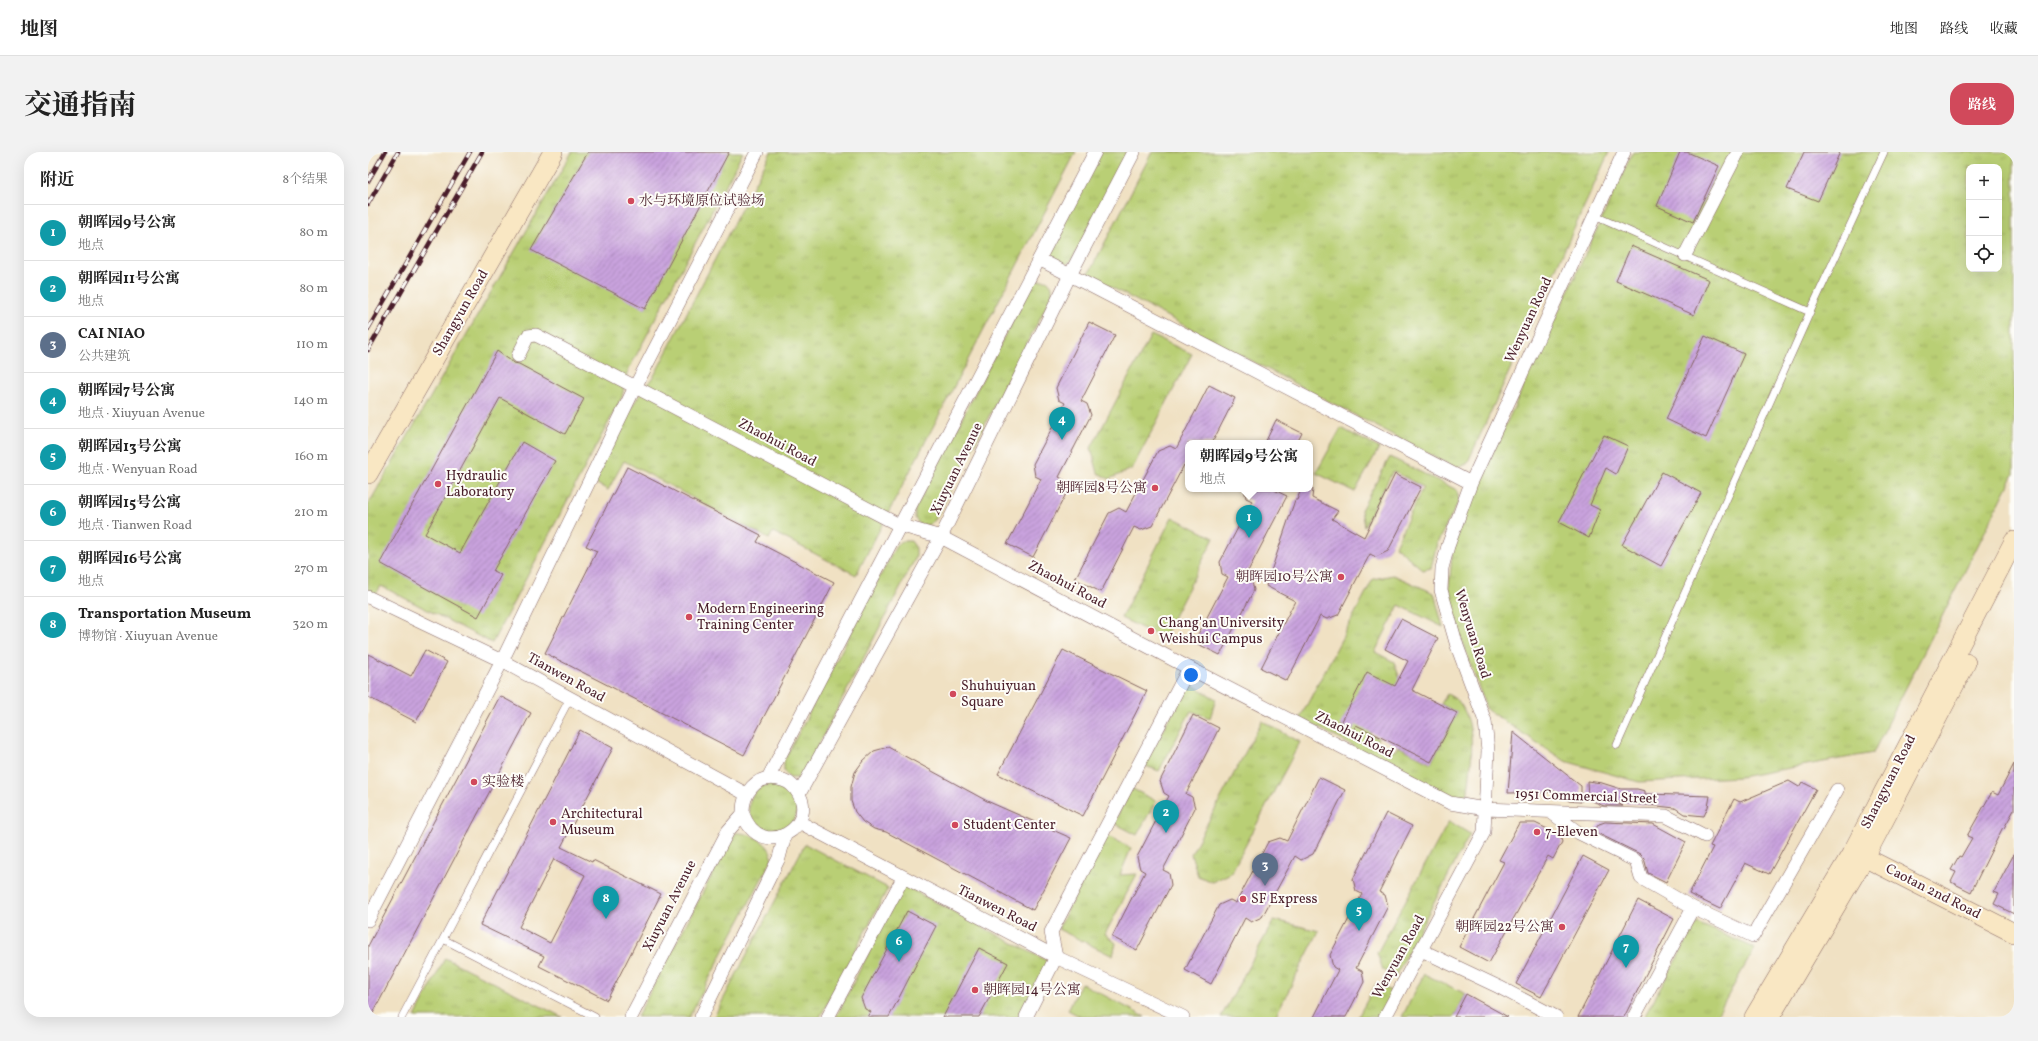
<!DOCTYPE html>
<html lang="zh">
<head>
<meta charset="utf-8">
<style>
  body { margin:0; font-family:Vollkorn,"Noto Serif SC",serif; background:#f2f2f2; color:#222 }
  .controls { position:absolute; right:12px; top:12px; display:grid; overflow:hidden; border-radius:8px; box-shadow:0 4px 16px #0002 }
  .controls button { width:36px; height:36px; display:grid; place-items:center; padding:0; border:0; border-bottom:1px solid #e0e0e0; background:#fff; color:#222; font:20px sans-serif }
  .you { position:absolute; left:823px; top:523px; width:14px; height:14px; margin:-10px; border:3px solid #fff; border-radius:50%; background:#1a73e8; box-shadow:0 0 0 6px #1a73e833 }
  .badge { display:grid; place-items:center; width:26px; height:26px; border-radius:50%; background:#d1495b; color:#fff; font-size:13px; font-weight:700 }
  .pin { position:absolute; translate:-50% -33px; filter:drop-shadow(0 1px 2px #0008) }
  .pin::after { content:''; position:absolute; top:21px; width:14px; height:12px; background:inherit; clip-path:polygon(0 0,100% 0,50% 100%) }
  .popup { position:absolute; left:817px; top:288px; width:128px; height:52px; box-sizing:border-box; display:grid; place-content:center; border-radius:8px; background:#fff; filter:drop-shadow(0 1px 3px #0005); font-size:13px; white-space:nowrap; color:#767676 }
  .popup b { font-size:15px; color:#222 }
  .popup::after { content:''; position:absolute; left:50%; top:100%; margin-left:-8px; border:8px solid transparent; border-top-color:#fff }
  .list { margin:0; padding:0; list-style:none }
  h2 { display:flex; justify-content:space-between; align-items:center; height:52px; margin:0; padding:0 16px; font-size:17px }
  h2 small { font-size:13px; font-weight:400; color:#767676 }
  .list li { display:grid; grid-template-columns:26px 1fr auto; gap:12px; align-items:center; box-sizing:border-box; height:56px; padding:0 16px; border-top:1px solid #e0e0e0 }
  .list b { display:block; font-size:15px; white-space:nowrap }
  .list p { margin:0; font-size:13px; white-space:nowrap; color:#767676 }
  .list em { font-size:13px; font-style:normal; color:#767676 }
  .icon { flex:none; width:22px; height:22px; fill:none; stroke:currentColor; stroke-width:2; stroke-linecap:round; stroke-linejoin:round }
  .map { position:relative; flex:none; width:1646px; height:865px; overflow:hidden; border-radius:16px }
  header { display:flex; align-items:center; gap:24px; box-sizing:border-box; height:56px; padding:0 20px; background:#fff; border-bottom:1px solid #e0e0e0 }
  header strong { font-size:19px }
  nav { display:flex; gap:22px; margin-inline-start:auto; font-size:14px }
  .intro { display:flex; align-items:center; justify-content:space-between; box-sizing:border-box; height:96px; padding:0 24px }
  h1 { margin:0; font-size:28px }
  .button { padding:10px 18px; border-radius:16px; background:#d1495b; color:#fff; font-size:14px; font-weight:700 }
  main { display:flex; gap:24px; padding:0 24px }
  aside { flex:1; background:#fff; border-radius:16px; box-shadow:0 4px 16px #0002 }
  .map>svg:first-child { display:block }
  .grass { fill:url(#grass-tufts); stroke:#827750; fill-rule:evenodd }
  .pitch { fill:#b9cf74; stroke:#827750 }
  .building { fill:url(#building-hatch); fill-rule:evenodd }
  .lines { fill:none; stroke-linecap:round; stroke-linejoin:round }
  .lane-casing { stroke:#846360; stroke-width:8 }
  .street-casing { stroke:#846360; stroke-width:14 }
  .secondary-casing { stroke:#846360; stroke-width:20 }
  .lane { stroke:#fff; stroke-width:7 }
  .street { stroke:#fff; stroke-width:13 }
  .secondary { stroke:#f9e7c3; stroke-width:19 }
  .rail-casing { stroke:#4a1f2b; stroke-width:4.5 }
  .rail { stroke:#fdfcf7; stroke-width:3; stroke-dasharray:9; stroke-linecap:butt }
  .poi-dot { fill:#d1495b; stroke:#fdfcf7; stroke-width:1.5 }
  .labels { text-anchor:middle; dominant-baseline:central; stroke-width:4; stroke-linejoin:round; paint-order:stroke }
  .poi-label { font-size:14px; fill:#4a1f2b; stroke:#fdfcf7; text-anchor:start }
  .street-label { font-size:14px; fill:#4a1f2b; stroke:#fdfcf7 }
</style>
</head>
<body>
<header>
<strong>地图</strong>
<nav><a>地图</a><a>路线</a><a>收藏</a></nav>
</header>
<div class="intro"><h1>交通指南</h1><a class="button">路线</a></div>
<main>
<aside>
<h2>附近<small>8个结果</small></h2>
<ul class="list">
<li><span class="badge" style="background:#0f9aa8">1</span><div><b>朝晖园9号公寓</b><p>地点</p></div><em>80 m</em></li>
<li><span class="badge" style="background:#0f9aa8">2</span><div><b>朝晖园11号公寓</b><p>地点</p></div><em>80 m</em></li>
<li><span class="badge" style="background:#5c6f8a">3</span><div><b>CAI NIAO</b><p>公共建筑</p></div><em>110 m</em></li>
<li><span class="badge" style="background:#0f9aa8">4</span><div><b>朝晖园7号公寓</b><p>地点 · Xiuyuan Avenue</p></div><em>140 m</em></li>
<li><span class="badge" style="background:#0f9aa8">5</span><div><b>朝晖园13号公寓</b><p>地点 · Wenyuan Road</p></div><em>160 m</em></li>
<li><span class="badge" style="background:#0f9aa8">6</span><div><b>朝晖园15号公寓</b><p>地点 · Tianwen Road</p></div><em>210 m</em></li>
<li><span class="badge" style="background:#0f9aa8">7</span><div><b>朝晖园16号公寓</b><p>地点</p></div><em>270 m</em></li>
<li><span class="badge" style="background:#0f9aa8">8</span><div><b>Transportation Museum</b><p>博物馆 · Xiuyuan Avenue</p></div><em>320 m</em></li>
</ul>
</aside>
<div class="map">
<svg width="1646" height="865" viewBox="0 0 1646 865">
  <defs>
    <pattern id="grass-tufts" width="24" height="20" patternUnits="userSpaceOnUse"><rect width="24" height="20" fill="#b9cf74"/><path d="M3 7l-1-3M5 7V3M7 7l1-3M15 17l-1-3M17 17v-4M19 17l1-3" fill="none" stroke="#a1b165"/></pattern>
    <pattern id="building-hatch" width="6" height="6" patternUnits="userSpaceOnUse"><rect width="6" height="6" fill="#c9a3de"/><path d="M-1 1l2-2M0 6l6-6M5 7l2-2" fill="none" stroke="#a584b4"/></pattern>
  </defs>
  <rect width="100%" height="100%" fill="#fdfcf7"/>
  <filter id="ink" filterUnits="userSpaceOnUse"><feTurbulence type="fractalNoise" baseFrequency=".025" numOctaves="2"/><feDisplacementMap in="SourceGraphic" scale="8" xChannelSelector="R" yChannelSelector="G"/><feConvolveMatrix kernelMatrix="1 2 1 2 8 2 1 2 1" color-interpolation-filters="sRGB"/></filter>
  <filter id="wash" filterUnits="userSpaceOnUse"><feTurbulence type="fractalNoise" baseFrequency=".012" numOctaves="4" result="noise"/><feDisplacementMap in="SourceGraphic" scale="16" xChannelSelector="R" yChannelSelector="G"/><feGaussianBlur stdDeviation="0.9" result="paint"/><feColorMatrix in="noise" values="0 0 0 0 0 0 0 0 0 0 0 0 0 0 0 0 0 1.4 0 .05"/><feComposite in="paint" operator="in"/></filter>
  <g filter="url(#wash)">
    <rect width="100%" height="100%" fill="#f0e1c3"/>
    <path class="grass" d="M204,0H375L259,221L254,245L124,491L13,434L8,442L0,438V353Z
      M403,0H708L488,423L405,380L401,387L256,309L240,338L229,332L227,324L266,251L287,222Z
      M733,0H760L704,108L697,113L688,112L683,106V96Z
      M784,0H1241L1099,312L1088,316L720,123Z
      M1265,0H1646V322L1505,601L1372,625L1271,630L1197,609L1119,558L1092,483L1081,436L1085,393L1104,345ZM1601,15H1631V117H1601Z
      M670,128H679L684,134V143L567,368L560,373H552L547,366V357L663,133Z
      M783,183L824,202L764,317L741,327L730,321L723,296Z
      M973,276L1011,296L987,340L948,321Z
      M1022,305L1089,338L1091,349L1069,391L1063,416L1055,418L1027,394L1055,335L1025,319L996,374L993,358Z
      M804,365L846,386L795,486L753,466Z
      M534,389H543L548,396V405L436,621L429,626H421L416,619V609L528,394Z
      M1025,423L1066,441L1075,475L1031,453L1007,500L1026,510L1032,527L1002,582L1010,586L1006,594L1010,597L1027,599L1030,594L1063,611L1089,561L1073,552L1079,542C1083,544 1088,547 1091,550C1111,576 1102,618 1099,648L1085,647L932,566L1005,427Z
      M821,531L848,547L842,566L823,559L791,619L775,613Z
      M894,569L932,590L863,721L844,730L830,724L823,702Z
      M381 656a24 24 0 1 1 48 0a24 24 0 1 1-48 0Z
      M763,636L788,649L769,683L746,671Z
      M1081,669L1102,682L1027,825L1015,818L1009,801Z
      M368,681C382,680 404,691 404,707L321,865H269L363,687Z
      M738,683L763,696L752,723L769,722L737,782L748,791L745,804L690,777Z
      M437,692L520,736L452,865H346Z
      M535,733L681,810L653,865H468Z
      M906,768L951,779L907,865H853Z
      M1329,771L1387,796L1348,865H1276Z
      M77,806L194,865H47Z
      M1008,832L1025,840L1011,865H990Z"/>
    <path class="pitch" d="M1056,822L1098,842L1086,865H1034Z
      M713,831L777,865H713L700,858Z"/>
    <g id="blocks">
      <path class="building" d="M220,0H361L277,157L163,98Z
        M1312,0H1319L1351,14L1325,70L1289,54Z
        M1436,0H1472L1450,49L1419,37Z
        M1263,94L1341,128L1326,163L1248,129Z
        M721,170L747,183L713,249L719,252L723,263L691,325L696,328L699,340L665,405L639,392L673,327L667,324L665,312L697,251L691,248L688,236Z
        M1337,184L1376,202L1338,286L1298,267Z
        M129,199L146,211L151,212L216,247L197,282L132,246L57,382L92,401L154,290L187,309L125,419L133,423L110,465L12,411Z
        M841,233L867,246L844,291H820V315L816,313L784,374L773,378L766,375L733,440L707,427L741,361L751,356L758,360L790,299L802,294L808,297Z
        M908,268L934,281L929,291H897Z
        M1236,283L1260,294L1248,322L1238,316L1222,353L1232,358L1221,386L1191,370Z
        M259,315L393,383L389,390L466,430L376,603L177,501L229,399L218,394Z
        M1294,320L1333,341L1293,414L1254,393Z
        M1027,322L1053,335L1020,399L1008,405L1002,402L970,463L959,467L952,464L919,529L893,516L927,449L898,434L927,348H929L933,337H945L944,346L970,359L964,367L996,385Z
        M876,337H904L919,344L878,423L883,426L886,438L852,503L826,490L860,425L854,422L852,410L884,349L878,346Z
        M1033,467L1070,486L1044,538L1089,561L1063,610L988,573L985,579L972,573L999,520L1027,534L1040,509L1017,497Z
        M57,498L79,510L48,570L0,545V502L43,524Z
        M695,498L779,539L715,664L630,622Z
        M132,544L163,561L3,865H0V794Z
        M825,563L851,576L818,642L824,645L827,656L795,718L801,721L803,733L769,798L744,785L777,720L772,717L769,705L801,644L796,641L792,629Z
        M212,578L245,596L193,695L224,710L225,708L293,742L239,848L171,814L176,804L112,773ZM186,707L217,723L182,791L151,775Z
        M1145,580L1213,634V650L1201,649L1188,640L1140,641Z
        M520,595L619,649L703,686L665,758L518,680L506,677L495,670L487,660L483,649V635L487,620L495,609L506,599Z
        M1646,612V658L1636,676L1635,675L1603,740L1583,730L1588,720L1583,718L1591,704L1593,705L1604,686L1599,684L1624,640L1630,643Z
        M951,625L977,638L945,702L933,708L927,704L894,765L883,770L877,766L843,832L817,818L851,753L862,748L868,751L900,690L912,686L919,689Z
        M1219,629L1234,631L1253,637H1269L1277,639V642L1342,644L1340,655L1336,664L1316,662L1307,656L1245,649L1255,654H1236L1220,647Z
        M1421,629L1431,635L1434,630L1448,637L1401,722L1377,711L1352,757L1321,742L1345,695L1342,694L1366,647L1372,650Z
        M1018,661L1044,674L1011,740L1017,743L1020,754L988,816L994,819L996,830L978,865H946L970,818L965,815L962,803L994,742L988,739L985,727Z
        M1237,670L1285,672L1318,690L1298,730L1280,721L1276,706L1272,702L1229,681L1228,676L1231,672Z
        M1151,671H1167L1192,683L1194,690L1185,707L1180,704L1121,811L1091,795L1136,710L1131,708Z
        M1646,702V762L1626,752L1631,742L1626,740Z
        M1215,704L1241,718L1173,845L1148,832Z
        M1270,748L1306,767L1256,865H1210Z
        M539,759L568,774L521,865H500L503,860L497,857L493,846Z
        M611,796L640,811L611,865H575Z
        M1098,842L1140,865H1086Z"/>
    </g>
  </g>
  <g filter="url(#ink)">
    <use href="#blocks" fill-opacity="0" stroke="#846360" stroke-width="1"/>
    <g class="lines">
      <defs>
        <path id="lane" d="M1227,64L1442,160
          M1249,593L1442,160L1516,0
          M75,787L227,865
          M34,865L202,546"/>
        <path id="street" d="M1317,103L1370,0
          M671,107L1103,331
          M150,204L160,184L168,183L531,373L573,385L821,516L1082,651L1117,657L1298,664L1337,684
          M0,445L134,509L378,642
          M400,626L727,0
          M431,642L573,385L702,123L766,0
          M1184,661L1211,681L1268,709L1273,726L1325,756
          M431,670L688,805L815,865
          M0,768L134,509L267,235L389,0
          M1053,798L1131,835L1188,865
          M263,865L360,679L375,662C374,642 388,622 410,627C418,628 424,632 428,638C455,673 393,712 375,662
          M333,865L411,706L417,683
          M460,865L535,726
          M658,865L688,805L683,780L821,516
          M1017,865L1116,680L1120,599L1117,569L1089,494L1073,438L1074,416L1080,394L1103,331L1256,0
          M1266,865L1325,756L1385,784L1469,638"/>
        <path id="secondary" d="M0,322L185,0
          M1486,700L1646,781
          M1386,865L1485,699L1646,389
          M1402,865L1497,705L1598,511"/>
      </defs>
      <use href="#lane" class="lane-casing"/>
      <use href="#street" class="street-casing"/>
      <use href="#secondary" class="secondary-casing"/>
      <use href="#lane" class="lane"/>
      <use href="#street" class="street"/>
      <use href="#secondary" class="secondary"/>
      <defs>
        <path id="rail" d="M0,29L17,0
          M0,52L30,0
          M0,177L102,0
          M0,198L114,0"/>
      </defs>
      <use href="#rail" class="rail-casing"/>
      <use href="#rail" class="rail"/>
    </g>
  </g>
  <g class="poi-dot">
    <circle cx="263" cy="49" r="4"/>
    <circle cx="70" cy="332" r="4"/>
    <circle cx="787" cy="336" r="4"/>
    <circle cx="973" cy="425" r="4"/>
    <circle cx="321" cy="465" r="4"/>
    <circle cx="783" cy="479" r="4"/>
    <circle cx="585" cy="542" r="4"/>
    <circle cx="106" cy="630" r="4"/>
    <circle cx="185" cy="670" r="4"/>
    <circle cx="587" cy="673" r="4"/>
    <circle cx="1169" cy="680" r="4"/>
    <circle cx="875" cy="747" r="4"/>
    <circle cx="1194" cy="775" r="4"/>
    <circle cx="607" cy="838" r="4"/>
  </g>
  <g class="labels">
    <g class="poi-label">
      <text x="271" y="49">水与环境原位试验场</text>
      <text x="78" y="324">Hydraulic<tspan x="78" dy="16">Laboratory</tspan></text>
      <text x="779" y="336" text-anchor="end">朝晖园8号公寓</text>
      <text x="965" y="425" text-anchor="end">朝晖园10号公寓</text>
      <text x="329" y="457">Modern Engineering<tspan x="329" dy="16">Training Center</tspan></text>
      <text x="791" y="471">Chang'an University<tspan x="791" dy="16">Weishui Campus</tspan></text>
      <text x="593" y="534">Shuhuiyuan<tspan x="593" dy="16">Square</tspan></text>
      <text x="114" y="630">实验楼</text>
      <text x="193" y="662">Architectural<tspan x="193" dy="16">Museum</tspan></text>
      <text x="595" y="673">Student Center</text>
      <text x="1177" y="680">7-Eleven</text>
      <text x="883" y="747">SF Express</text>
      <text x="1186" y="775" text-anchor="end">朝晖园22号公寓</text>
      <text x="615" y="838">朝晖园14号公寓</text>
    </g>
    <g class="street-label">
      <text transform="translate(93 161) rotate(-60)">Shangyun Road</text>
      <text transform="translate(1161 168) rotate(-65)">Wenyuan Road</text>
      <text transform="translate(409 291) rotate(28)">Zhaohui Road</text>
      <text transform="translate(589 317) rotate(-64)">Xiuyuan Avenue</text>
      <text transform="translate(699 433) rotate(28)">Zhaohui Road</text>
      <text transform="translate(1104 482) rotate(73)">Wenyuan Road</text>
      <text transform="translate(198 526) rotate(29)">Tianwen Road</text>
      <text transform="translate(986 583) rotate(27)">Zhaohui Road</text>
      <text transform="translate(1521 630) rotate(-63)">Shangyuan Road</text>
      <text transform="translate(1218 645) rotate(2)">1951 Commercial Street</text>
      <text transform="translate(1565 740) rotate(27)">Caotan 2nd Road</text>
      <text transform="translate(302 754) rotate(-63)">Xiuyuan Avenue</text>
      <text transform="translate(629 757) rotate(27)">Tianwen Road</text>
      <text transform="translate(1031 805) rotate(-61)">Wenyuan Road</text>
    </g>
  </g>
</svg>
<div class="controls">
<button>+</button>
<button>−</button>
<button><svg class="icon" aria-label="locate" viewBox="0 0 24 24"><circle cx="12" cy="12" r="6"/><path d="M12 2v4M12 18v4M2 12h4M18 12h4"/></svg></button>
</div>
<div class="you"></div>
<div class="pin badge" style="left:881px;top:386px;background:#0f9aa8">1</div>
<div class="popup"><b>朝晖园9号公寓</b>地点</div>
<div class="pin badge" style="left:798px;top:681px;background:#0f9aa8">2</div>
<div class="pin badge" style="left:897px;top:734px;background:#5c6f8a">3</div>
<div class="pin badge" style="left:694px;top:288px;background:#0f9aa8">4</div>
<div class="pin badge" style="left:991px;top:779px;background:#0f9aa8">5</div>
<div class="pin badge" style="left:531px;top:810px;background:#0f9aa8">6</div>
<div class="pin badge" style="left:1258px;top:816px;background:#0f9aa8">7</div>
<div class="pin badge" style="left:238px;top:767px;background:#0f9aa8">8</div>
</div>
</main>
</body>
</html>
